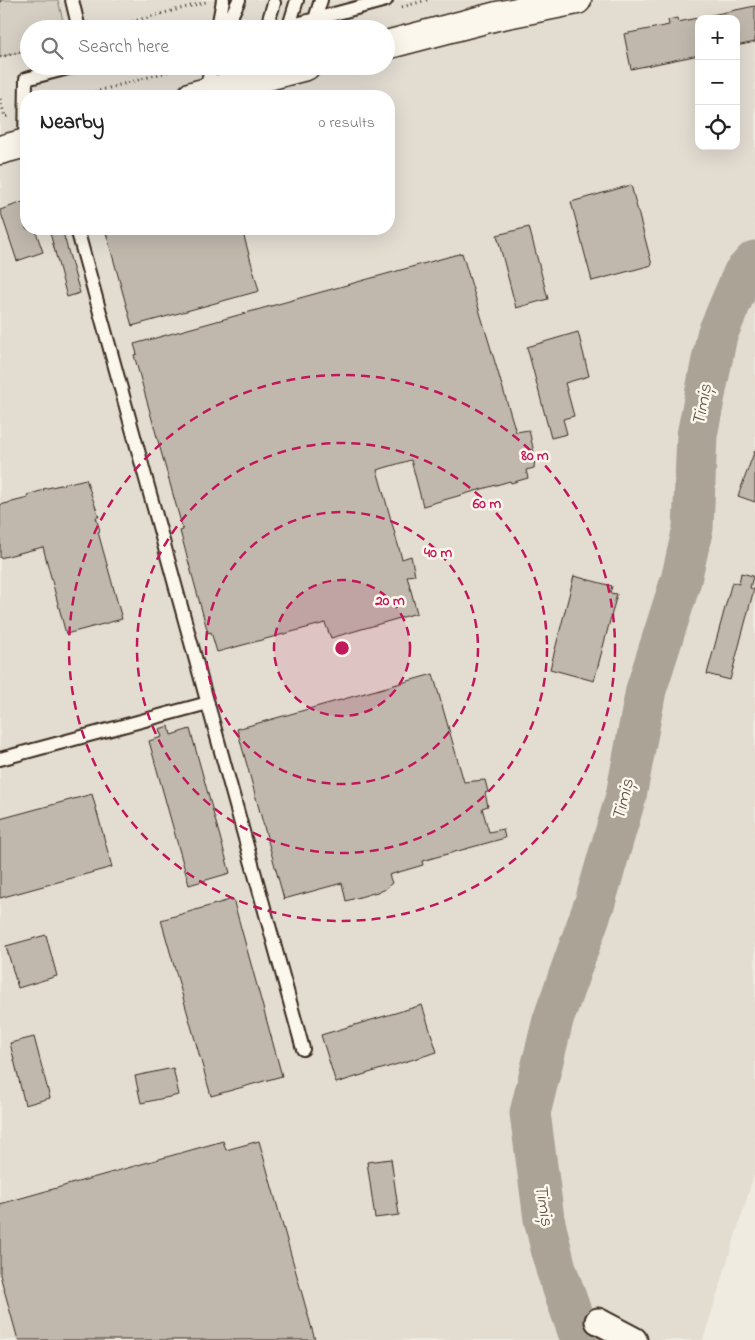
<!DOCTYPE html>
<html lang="en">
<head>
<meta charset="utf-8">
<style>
  body { margin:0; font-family:"Indie Flower",sans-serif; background:#f6f6f6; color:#222 }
  .controls { position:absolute; right:15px; top:15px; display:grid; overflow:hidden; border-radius:10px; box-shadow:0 5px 20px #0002 }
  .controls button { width:45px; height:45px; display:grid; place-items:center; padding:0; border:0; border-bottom:1px solid #e0e0e0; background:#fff; color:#222; font:25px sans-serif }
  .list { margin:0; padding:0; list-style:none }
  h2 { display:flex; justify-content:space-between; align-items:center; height:65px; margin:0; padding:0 20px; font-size:21px }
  h2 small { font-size:16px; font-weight:400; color:#767676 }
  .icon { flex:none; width:28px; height:28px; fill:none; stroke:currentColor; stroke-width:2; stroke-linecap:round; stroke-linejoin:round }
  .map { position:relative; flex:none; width:755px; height:1340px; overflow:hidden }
  .search { position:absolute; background:#fff; box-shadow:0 5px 20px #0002; left:20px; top:20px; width:375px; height:55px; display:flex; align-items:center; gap:12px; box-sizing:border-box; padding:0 18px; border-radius:28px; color:#767676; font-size:19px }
  .panel { position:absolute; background:#fff; box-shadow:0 5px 20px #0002; left:20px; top:90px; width:375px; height:145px; border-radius:20px }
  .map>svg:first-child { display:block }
  .built { fill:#e2dcd1; fill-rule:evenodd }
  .green { fill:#d5cec3; stroke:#887c70 }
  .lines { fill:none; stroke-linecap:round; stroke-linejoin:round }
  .river { stroke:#aca397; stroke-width:41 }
  .building { fill:#c0b8ad; stroke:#3b2a1e }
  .service-casing { stroke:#3b2a1e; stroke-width:16 }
  .minor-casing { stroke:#3b2a1e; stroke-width:29 }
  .secondary-casing { stroke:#3b2a1e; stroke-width:31 }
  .path { stroke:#3b2a1e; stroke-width:3; stroke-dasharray:1 4; stroke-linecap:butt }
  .service { stroke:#fbf7ec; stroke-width:12 }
  .minor { stroke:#fbf7ec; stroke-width:25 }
  .secondary { stroke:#fbf7ec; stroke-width:28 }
  .ring { fill:none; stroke:#c2185b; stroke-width:2.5; stroke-dasharray:9 6 }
  .labels { text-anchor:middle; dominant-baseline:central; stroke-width:5; stroke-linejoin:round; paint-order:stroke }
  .water-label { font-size:19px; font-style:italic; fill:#635448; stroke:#fbf7ec }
  .centre { fill:#c2185b; stroke:#fbf7ec; stroke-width:2.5 }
  .ring-label { font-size:15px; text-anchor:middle; font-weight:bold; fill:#c2185b; stroke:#fbf7ec; stroke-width:5; stroke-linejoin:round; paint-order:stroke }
</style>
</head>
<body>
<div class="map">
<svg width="755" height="1340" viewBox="0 0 755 1340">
  <rect width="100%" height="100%" fill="#f0ebe0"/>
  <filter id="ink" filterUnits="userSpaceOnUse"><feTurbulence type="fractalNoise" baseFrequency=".02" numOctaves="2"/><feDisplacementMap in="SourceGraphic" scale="10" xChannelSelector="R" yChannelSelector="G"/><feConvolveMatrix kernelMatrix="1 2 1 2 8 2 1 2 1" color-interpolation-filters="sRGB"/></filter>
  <g filter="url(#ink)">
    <path class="built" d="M0,0H755V1172L703,1340H0V188L3,187L0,177ZM699,19H736V146H699ZM29,29H386V66H29ZM26,96H389V229H26Z"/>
    <path class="green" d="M5,0H58L65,29H29V50L0,57V1Z"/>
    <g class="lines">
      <path class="river" d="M581,1340L556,1269L544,1219L530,1113L553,1020L595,902L626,796L646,690L681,580L693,528L697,435L717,335L743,274L755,261"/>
    </g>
    <path class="building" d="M755,6V42L736,46V19H699V55L631,69L624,34L669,25L668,20L677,18L678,22Z
      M631,185L652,265L592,281L571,202Z
      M26,201V229H35L43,252L17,261L0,210Z
      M529,227L548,299L516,308L497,235Z
      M49,229H62L80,293L67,297Z
      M105,229H242L259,291L132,326Z
      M462,253L516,432L529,430L535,457L534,468L526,470L528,478L511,483L510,481L423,506L411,460L377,470L402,559L411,556L415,575L407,576L417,613L331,638L325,623L217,652L211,632L208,633L180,531L183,530L134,355L137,354L134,344Z
      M578,332L589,376L565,383L574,416L563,419L567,434L551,438L527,347Z
      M755,450V502L738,496Z
      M86,479L99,517H96L100,531L98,532L122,619L66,634L43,547L0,558V505L28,498L27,495L44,490L43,489Z
      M741,573L753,576L750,588L754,589L730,680L707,674L732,582L739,584Z
      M574,576L612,586L610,593L617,594L594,681L550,669Z
      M433,674L464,782L485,780L488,792L485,793L488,806L482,808L489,832L503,829L505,838L422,861L423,865L389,875L392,883L384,890L346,901L342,883L284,899L237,729Z
      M169,726L171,735L190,729L230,873L189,885L149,741L162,737L159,729Z
      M92,794L112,867L0,898V819Z
      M233,899L282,1076L211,1096L161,920Z
      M46,935L57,976L18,988L6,946Z
      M422,1005L437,1052L336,1083L321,1035Z
      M34,1037L50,1098L25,1105L10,1043Z
      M173,1068L179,1095L141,1103L135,1076Z
      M223,1141L226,1150L259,1141L315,1340H18L0,1275V1204Z
      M391,1159L399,1215L375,1218L367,1162Z"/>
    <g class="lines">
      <defs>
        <path id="service" d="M72,0L79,29
          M315,19L321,0
          M289,26L297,0
          M218,27L223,0
          M225,29L239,0
          M266,29L274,3
          M278,29L386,0
          M205,92L212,66
          M25,143L26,79L76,66
          M77,229L303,1049
          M0,759L208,703"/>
        <path id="minor" d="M598,1321L634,1340"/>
        <path id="secondary" d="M386,45L497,16L577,0
          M192,96L306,66
          M0,150L26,143"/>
      </defs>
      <use href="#service" class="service-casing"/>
      <use href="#minor" class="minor-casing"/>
      <use href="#secondary" class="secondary-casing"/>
      <path class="path" d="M0,1L5,0
        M402,7L427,0
        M103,29L206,2
        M0,57L29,50
        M80,96L188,66
        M0,99L5,117L8,116"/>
      <use href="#service" class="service"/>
      <use href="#minor" class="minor"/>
      <use href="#secondary" class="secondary"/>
    </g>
  </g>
  <circle cx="342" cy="648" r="68" fill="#c2185b" fill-opacity=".12"/>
  <g class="ring">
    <circle cx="342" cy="648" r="68"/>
    <circle cx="342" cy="648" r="136"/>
    <circle cx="342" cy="648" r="205"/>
    <circle cx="342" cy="648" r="273"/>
  </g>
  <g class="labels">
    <g class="water-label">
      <text transform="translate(703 405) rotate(-79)">Timiș</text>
      <text transform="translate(624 800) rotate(-76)">Timiș</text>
      <text transform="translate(543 1205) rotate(81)">Timiș</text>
    </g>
  </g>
  <circle cx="342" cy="648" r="8" class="centre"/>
  <g class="ring-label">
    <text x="535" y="460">80 m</text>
    <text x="487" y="508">60 m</text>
    <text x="438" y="557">40 m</text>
    <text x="390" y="605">20 m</text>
  </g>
</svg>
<div class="controls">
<button>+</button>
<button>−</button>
<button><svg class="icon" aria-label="locate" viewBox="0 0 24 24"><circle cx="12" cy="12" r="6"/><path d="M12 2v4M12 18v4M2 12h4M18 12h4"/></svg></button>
</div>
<div class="search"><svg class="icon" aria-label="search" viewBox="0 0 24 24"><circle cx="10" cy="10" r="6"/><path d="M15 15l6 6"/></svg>Search here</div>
<section class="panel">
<h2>Nearby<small>0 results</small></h2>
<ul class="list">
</ul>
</section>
</div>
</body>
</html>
